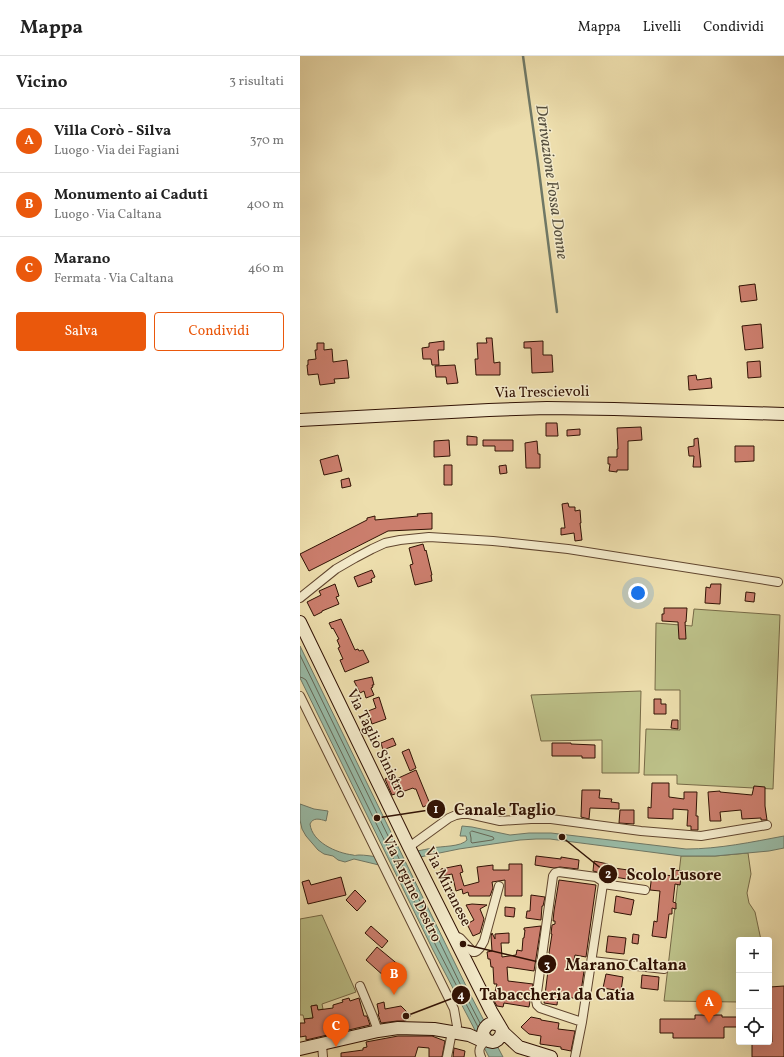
<!DOCTYPE html>
<html lang="it">
<head>
<meta charset="utf-8">
<style>
  body { margin:0; font-family:Vollkorn,serif; background:#f6f6f6; color:#222 }
  .controls { position:absolute; right:12px; bottom:12px; display:grid; overflow:hidden; border-radius:4px; box-shadow:0 4px 16px #0002 }
  .controls button { width:36px; height:36px; display:grid; place-items:center; padding:0; border:0; border-bottom:1px solid #e0e0e0; background:#fff; color:#222; font:20px sans-serif }
  .you { position:absolute; left:338px; top:537px; width:14px; height:14px; margin:-10px; border:3px solid #fff; border-radius:50%; background:#1a73e8; box-shadow:0 0 0 6px #1a73e833 }
  .badge { display:grid; place-items:center; width:26px; height:26px; border-radius:50%; background:#ea580c; color:#fff; font-size:13px; font-weight:700 }
  .pin { position:absolute; translate:-50% -33px; filter:drop-shadow(0 1px 2px #0008) }
  .pin::after { content:''; position:absolute; top:21px; width:14px; height:12px; background:inherit; clip-path:polygon(0 0,100% 0,50% 100%) }
  .list { margin:0; padding:0; list-style:none }
  h2 { display:flex; justify-content:space-between; align-items:center; height:52px; margin:0; padding:0 16px; font-size:17px }
  h2 small { font-size:13px; font-weight:400; color:#767676 }
  .list li { display:grid; grid-template-columns:26px 1fr auto; gap:12px; align-items:center; box-sizing:border-box; height:64px; padding:0 16px; border-top:1px solid #e0e0e0 }
  .list b { display:block; font-size:15px; white-space:nowrap }
  .list p { margin:0; font-size:13px; white-space:nowrap; color:#767676 }
  .list em { font-size:13px; font-style:normal; color:#767676 }
  .actions { display:flex; gap:8px; padding:12px 16px }
  .actions a { flex:1; padding:9px 0; border:1px solid #ea580c; border-radius:4px; text-align:center; font-size:14px; color:#ea580c }
  .actions .main { background:#ea580c; color:#fff }
  .icon { flex:none; width:22px; height:22px; fill:none; stroke:currentColor; stroke-width:2; stroke-linecap:round; stroke-linejoin:round }
  .map { position:relative; flex:none; width:484px; height:1001px; overflow:hidden }
  header { display:flex; align-items:center; gap:24px; box-sizing:border-box; height:56px; padding:0 20px; background:#fff; border-bottom:1px solid #e0e0e0 }
  header strong { font-size:19px }
  nav { display:flex; gap:22px; margin-inline-start:auto; font-size:14px }
  main { display:flex }
  aside { flex:1; background:#fff }
  .map>svg:first-child { display:block }
  .green { fill:#bcc088; stroke:#766946 }
  .water { fill:#99bca8; stroke:#6f7866 }
  .lines { fill:none; stroke-linecap:round; stroke-linejoin:round }
  .shore { stroke:#656756; stroke-width:1 }
  .stream { stroke:#6f7866; stroke-width:2.5 }
  .building { fill:#cb7e6d; stroke:#311204 }
  .street-casing { stroke:#60452e; stroke-width:10 }
  .secondary-casing { stroke:#311204; stroke-width:14 }
  .street { stroke:#f3eaca; stroke-width:8 }
  .secondary { stroke:#f3eaca; stroke-width:12 }
  .labels { text-anchor:middle; dominant-baseline:central; stroke-width:3; stroke-linejoin:round; paint-order:stroke }
  .street-label { font-size:15px; fill:#311204; stroke:#f3eaca }
  .water-label { font-size:16px; font-style:italic; fill:#554e3d; stroke:#f3eaca }
  .leader { fill:none; stroke:#311204; stroke-width:1.5 }
  .callout-dot { fill:#311204; stroke:#f3eaca; stroke-width:1.5 }
  .mark-label { font-size:12px; text-anchor:middle; font-weight:bold; fill:#fff }
  .callout-label { font-size:16px; text-anchor:middle; font-weight:bold; fill:#311204; stroke:#f3eaca; stroke-width:3; stroke-linejoin:round; paint-order:stroke }
</style>
</head>
<body>
<header>
<strong>Mappa</strong>
<nav><a>Mappa</a><a>Livelli</a><a>Condividi</a></nav>
</header>
<main>
<aside>
<h2>Vicino<small>3 risultati</small></h2>
<ul class="list">
<li><span class="badge">A</span><div><b>Villa Corò - Silva</b><p>Luogo · Via dei Fagiani</p></div><em>370 m</em></li>
<li><span class="badge">B</span><div><b>Monumento ai Caduti</b><p>Luogo · Via Caltana</p></div><em>400 m</em></li>
<li><span class="badge">C</span><div><b>Marano</b><p>Fermata · Via Caltana</p></div><em>460 m</em></li>
</ul>
<div class="actions"><a class="main">Salva</a><a>Condividi</a></div>
</aside>
<div class="map">
<svg width="484" height="1001" viewBox="0 0 484 1001">
  <rect width="100%" height="100%" fill="#eddead"/>
  <filter id="stains"><feTurbulence type="fractalNoise" baseFrequency=".005" numOctaves="4"/><feColorMatrix values="0 0 0 0 .2 0 0 0 0 .09 0 0 0 0 .02 0 0 0 .5 -.17"/></filter>
  <radialGradient id="worn" r=".72"><stop offset=".6" stop-color="#630" stop-opacity="0"/><stop offset="1" stop-color="#630" stop-opacity=".3"/></radialGradient>
  <path class="green" d="M394,553L480,559L473,733L377,728V719H344L346,673L380,674V634H355L356,567L392,570Z
    M341,635L339,717H302V684L241,685L231,639Z
    M448,797L451,818L447,837L449,847L455,856L461,884H439V946L364,945L381,800H415Z
    M22,859L56,936L22,948L23,953L18,954L16,949L11,950L13,962L4,963L3,959H0V863Z"/>
  <path class="water" d="M0,590L170,938L203,1001H189L133,894L0,622Z
    M0,748L14,753L28,755L26,765C20,763 13,761 10,768C12,786 36,797 53,799C55,800 56,799 59,799C65,799 71,800 77,801L79,809L54,803L45,806L38,804L33,800L24,798L18,794L6,780L2,773L0,764Z
    M162,770L172,771L210,779L229,777H251L386,793C419,793 452,786 484,780V792L469,795L415,800H381L250,783H236L220,784L159,793L120,801L117,795C123,794 127,793 132,792C142,790 161,791 167,784L166,780H160Z"/>
  <g class="lines">
    <path class="shore" d="M0,599L166,940L180,967
      M0,621L3,622L6,624L137,892L178,971
      M172,775L193,781L194,783L192,784L172,787L171,786V782L170,777Z"/>
    <path class="stream" d="M223,0L238,107L257,256"/>
  </g>
  <path class="building" d="M455,228L457,244L441,246L439,230Z
    M461,268L463,292L445,294L442,270Z
    M186,282H192L194,307L200,306V319H176L175,303H178L177,287H187Z
    M144,285V294H138L139,309H132L131,303H123L122,292L129,291V287Z
    M243,285V299H252L253,316L232,317L231,292H224V286Z
    M17,287H24V294L32,293L33,306L47,304L49,322L34,323L35,327L20,329L18,318L8,319L7,309H8V304L16,303L15,294H17Z
    M460,305L461,321L448,322L447,306Z
    M155,309L158,327L147,328L146,321H136L135,310Z
    M396,319L397,324L411,322L412,332L389,334L388,320Z
    M246,367H257L258,380H246Z
    M341,371L342,384L328,385V414H317V416L309,415L310,408H308V401H317V393H318L317,372Z
    M280,373V379L267,380V374Z
    M167,380L177,381V389H167Z
    M398,382L401,411H393L394,400H389L388,391L394,390V383Z
    M149,384L150,400L134,401V385Z
    M183,384H213V395H195V390H183Z
    M237,385L238,398H240V412H226L225,387Z
    M435,390H454V405L435,406Z
    M38,399L42,415L24,419L20,404Z
    M144,409H152V429H144Z
    M206,409L207,417L200,418L199,410Z
    M49,422L51,430L42,432L41,424Z
    M268,447L269,451H275V455L280,454L281,467H280L282,484L275,485L274,477L261,479V472H265L262,448Z
    M132,457V473L88,475L9,515L0,498L67,464V462L75,460V464L118,460L117,458Z
    M123,488L125,495L126,494L132,519H131L132,525L115,529L110,509L113,508L109,492Z
    M72,514L75,521L71,523L72,526L58,531L54,521Z
    M35,528L39,540L36,541L39,548L22,555V556L14,560L7,546L21,539L19,535Z
    M411,528H421L420,548L405,547L406,531L410,532Z
    M446,536L455,537L454,546L445,545Z
    M364,552H387L386,566H385L386,583H379L378,566L362,565V558H364Z
    M41,563L55,594L58,593L59,595L63,594L69,606L45,616L40,604L43,603L38,592L40,591L37,584L39,583L33,572L32,573L29,567Z
    M72,621L74,629H72L73,631L71,632L74,639L66,642L64,635L60,637L54,625Z
    M79,641L86,663L72,668L68,655L76,652L73,643Z
    M354,643H361V648H366V658H354Z
    M372,664H378V673L371,672Z
    M93,682L96,689L83,694L81,687Z
    M252,687H271V688L295,689V702H282V700H252Z
    M109,693L116,712L110,715L102,696Z
    M116,714L130,748L123,751L116,733H114L113,732L99,737H98L92,739L85,723L92,720L94,724Z
    M352,727H369V741L384,743V736H397L396,760H398V774H391V770H387L388,754L373,753V763L348,762V751L351,752Z
    M454,730L465,731V750L467,764H461V762L442,763L441,754L420,756L421,765H410L408,736L420,735V736L452,739Z
    M282,734H300L299,742L312,743L311,746L319,747V753L290,752L289,763L281,761Z
    M320,754H334V768L319,767Z
    M236,800L261,803V801L279,804L278,813L260,811L254,812L235,809Z
    M294,805L308,808L307,811L335,815L333,824L302,819L297,816L293,815Z
    M209,808H222V840H205V824L192,826L193,832L190,840H169L168,836L163,838L162,833L156,835L152,818L142,820L141,813L161,809L163,816L160,817L164,830L179,826L177,811L193,809V814H209Z
    M375,814L382,815L380,829L375,828L373,846L376,847V853L372,852V858H369L366,882L352,880L354,865L357,866L360,835L350,834L352,818L375,820Z
    M41,821L46,839L8,848L2,826L9,824L11,829Z
    M259,824L296,829L286,901L275,899L272,913L284,915L280,943L258,940L257,949L244,947L250,898L249,897L252,878H251L252,869L255,868V865H253L254,855Z
    M55,834L66,845L57,855L46,844Z
    M231,839L245,841L243,850H242L241,864L226,862L227,855H230Z
    M316,840L334,844L331,859L314,856Z
    M172,848L187,849L180,853L184,863L180,877L173,880L167,868L174,864L166,849Z
    M205,851L215,852L214,861L205,860Z
    M71,870L88,885L82,892L65,877Z
    M241,870L234,915L207,911L208,925L233,928L229,951L204,947L203,951L197,950L193,943L197,928H194L193,911H191L190,903H188L187,896L192,895L191,880L192,877L195,883V878L209,877V887H201L202,901L216,899L217,894L222,895L223,882H224L225,874H224V872Z
    M333,878L339,879L338,888L332,887Z
    M308,880L326,882L324,898L306,896Z
    M77,891L106,915L94,929L66,904Z
    M306,918L323,921L321,935L303,932Z
    M342,919L359,921L358,934L341,932Z
    M484,930V1001H452V986H472L470,931Z
    M49,942L50,945L59,942L64,960H67L70,969L6,984V980L0,981V967H5L4,963L13,962L11,950L17,949L18,954L33,952V949L43,946L42,944Z
    M84,946L85,953L101,950L111,960L105,965H97L81,967L78,958H79L77,948Z
    M395,959H422V961H439V971H424V982H373V977H360V963H395Z
    M231,961L241,963V964L259,967L258,973L275,975L271,995L261,993V991L240,988L241,980L229,978L221,971Z
    M98,980H132L145,985L142,1001H129V992L118,991L115,1001H41V997L63,994V992L67,991L66,986Z
    M154,992L165,995L164,1001H153Z"/>
  <g class="lines">
    <defs>
      <path id="street" d="M0,542L36,513L55,502L72,493L85,487L100,484L129,481L193,485L268,493L478,526
        M0,640L154,953L157,970L156,977
        M109,791L149,762L156,759L161,758H169L200,765L231,763H251L341,775L401,780L467,769
        M156,882L158,881L160,882L173,896H175L177,895L180,892L184,885L199,830
        M292,905L364,913
        M60,930L73,961L78,975
        M282,966L240,952L237,949L236,944L253,820L255,817L259,816L296,821L302,825L303,828L345,834
        M22,989L23,1001
        M147,1001L152,976
        M181,1001C177,993 181,989 187,984
        M275,1001L282,966L303,828"/>
      <path id="secondary" d="M0,364L189,354L247,352L314,353L379,355L484,358
        M0,566L109,791L191,955L204,977L219,991L251,1001
        M199,969L192,967C185,969 179,978 187,984C195,990 202,981 202,974
        M0,993L78,975L98,972L134,973L169,979L180,984H187"/>
    </defs>
    <use href="#street" class="street-casing"/>
    <use href="#secondary" class="secondary-casing"/>
    <use href="#street" class="street"/>
    <use href="#secondary" class="secondary"/>
  </g>
  <g class="labels">
    <g class="street-label">
      <text transform="translate(242 337) rotate(-1)">Via Trescievoli</text>
      <text transform="translate(76 688) rotate(64)">Via Taglio Sinistro</text>
      <text transform="translate(147 831) rotate(63)">Via Miranese</text>
      <text transform="translate(111 833) rotate(64)">Via Argine Destro</text>
    </g>
    <g class="water-label">
      <text transform="translate(251 126) rotate(82)">Derivazione Fossa Donne</text>
    </g>
  </g>
  <path class="leader" d="M77 762L136 753M262 781L308 818M163 888L247 908M106 960L161 939"/>
  <g class="callout-dot">
    <circle cx="77" cy="762" r="4"/>
    <circle cx="262" cy="781" r="4"/>
    <circle cx="163" cy="888" r="4"/>
    <circle cx="106" cy="960" r="4"/>
    <circle cx="136" cy="753" r="10"/>
    <circle cx="308" cy="818" r="10"/>
    <circle cx="247" cy="908" r="10"/>
    <circle cx="161" cy="939" r="10"/>
  </g>
  <g class="mark-label">
    <text x="136" y="757">1</text>
    <text x="308" y="822">2</text>
    <text x="247" y="913">3</text>
    <text x="161" y="943">4</text>
  </g>
  <g class="callout-label">
    <text x="205" y="759">Canale Taglio</text>
    <text x="374" y="824">Scolo Lusore</text>
    <text x="326" y="914">Marano Caltana</text>
    <text x="257" y="944">Tabaccheria da Catia</text>
  </g>
  <rect width="100%" height="100%" filter="url(#stains)"/>
  <rect width="100%" height="100%" fill="url(#worn)"/>
</svg>
<div class="controls">
<button>+</button>
<button>−</button>
<button><svg class="icon" aria-label="locate" viewBox="0 0 24 24"><circle cx="12" cy="12" r="6"/><path d="M12 2v4M12 18v4M2 12h4M18 12h4"/></svg></button>
</div>
<div class="you"></div>
<div class="pin badge" style="left:409px;top:967px">A</div>
<div class="pin badge" style="left:94px;top:939px">B</div>
<div class="pin badge" style="left:36px;top:991px">C</div>
</div>
</main>
</body>
</html>
